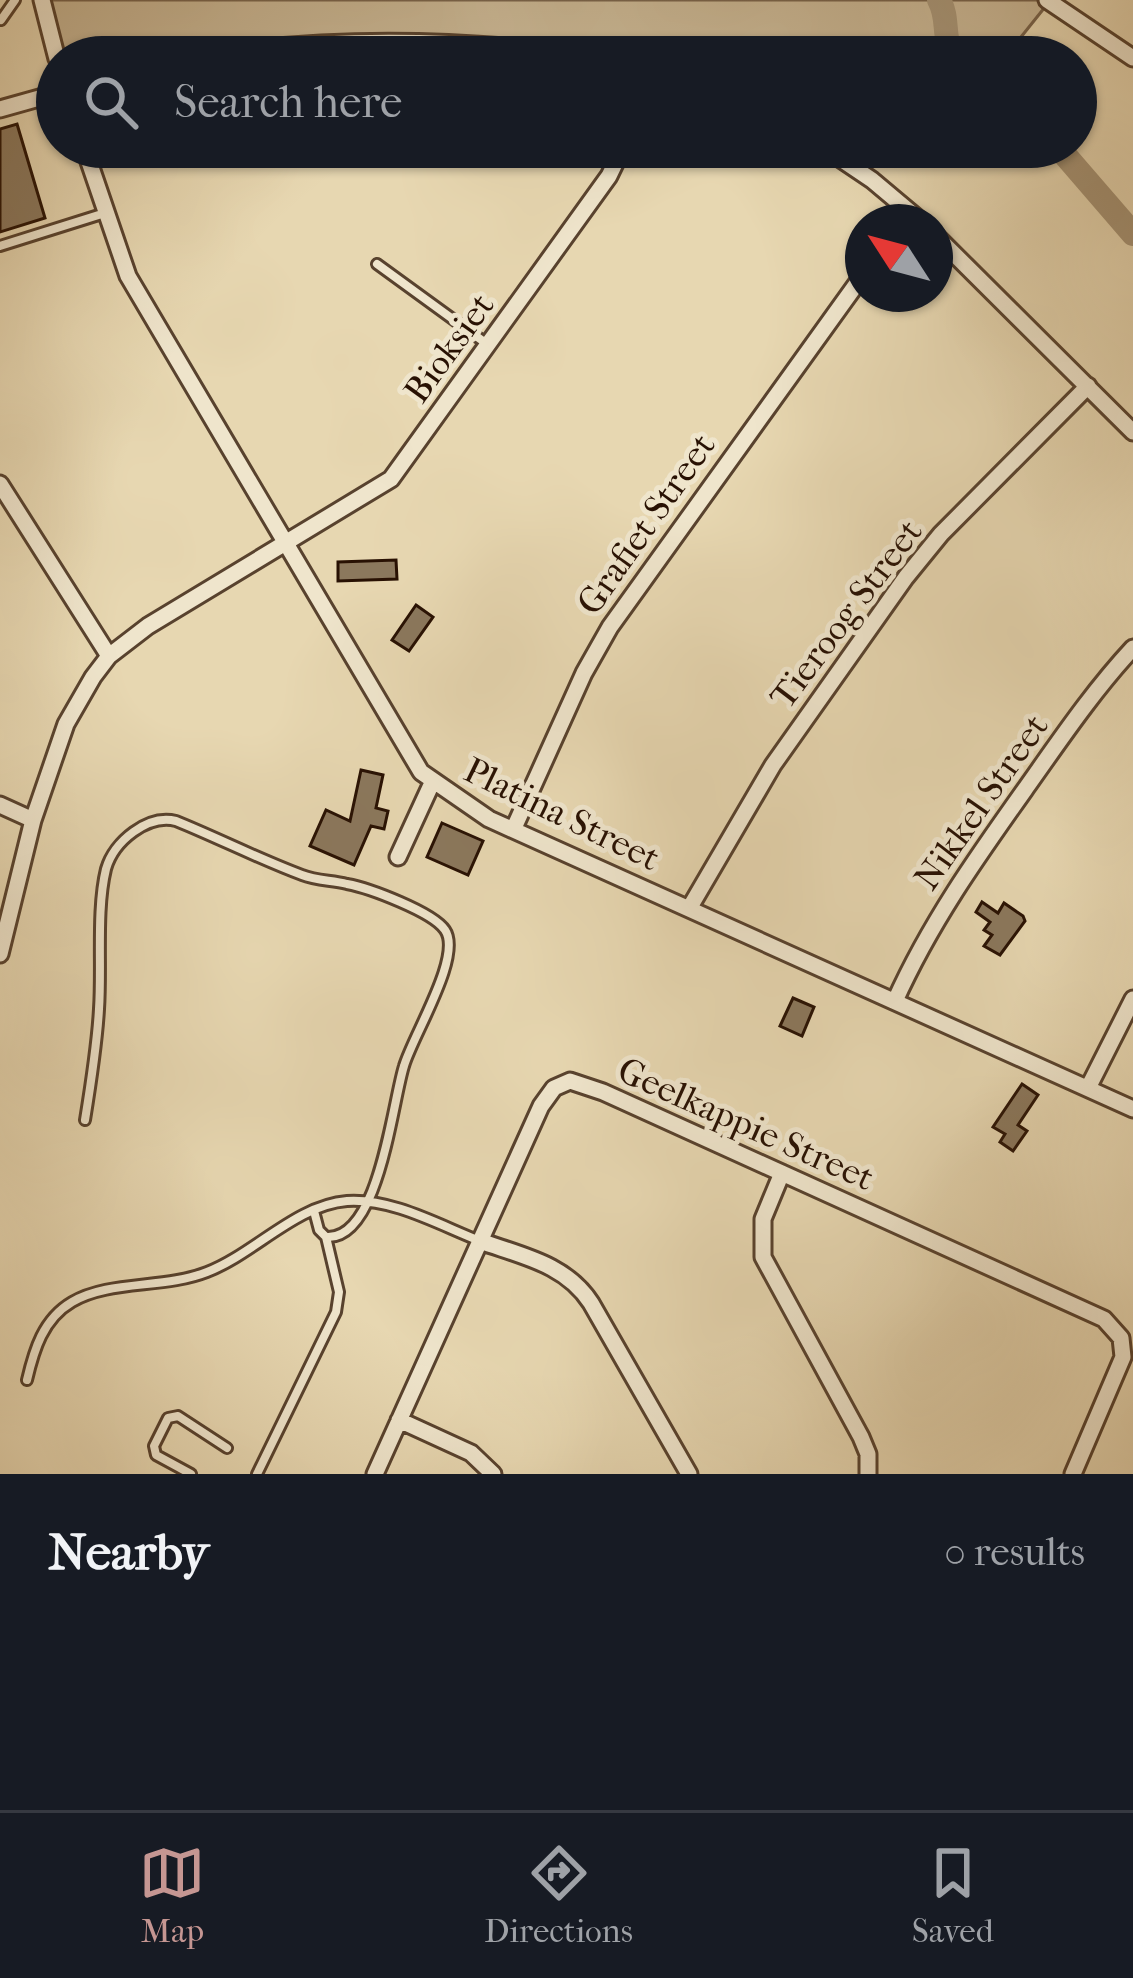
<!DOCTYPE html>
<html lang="en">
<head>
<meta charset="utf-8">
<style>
  body { margin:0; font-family:"IM FELL French Canon",serif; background:#20242c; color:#f1f3f6 }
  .compass { position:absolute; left:845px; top:204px; width:108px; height:108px; border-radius:50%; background:#171b24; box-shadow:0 3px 9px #0004; rotate:306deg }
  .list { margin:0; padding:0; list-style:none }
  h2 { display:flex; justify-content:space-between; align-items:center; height:156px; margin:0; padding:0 48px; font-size:51px }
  h2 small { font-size:39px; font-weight:400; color:#9ea1a6 }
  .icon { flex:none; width:66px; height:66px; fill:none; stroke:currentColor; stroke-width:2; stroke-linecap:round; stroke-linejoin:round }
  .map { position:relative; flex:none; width:1133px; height:1474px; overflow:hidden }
  .search { position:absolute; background:#171b24; box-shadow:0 3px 9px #0004; left:36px; right:36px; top:36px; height:132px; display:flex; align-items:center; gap:30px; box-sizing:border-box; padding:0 42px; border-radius:66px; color:#9ea1a6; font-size:45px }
  .sheet { height:336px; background:#171b24 }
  nav { display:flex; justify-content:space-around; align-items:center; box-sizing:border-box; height:168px; border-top:3px solid #363941; background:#171b24; font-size:33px; color:#9ea1a6 }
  nav a { display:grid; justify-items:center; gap:6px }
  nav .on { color:#c59692 }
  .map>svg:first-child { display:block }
  .green { fill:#c7b593; stroke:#78634b; stroke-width:3 }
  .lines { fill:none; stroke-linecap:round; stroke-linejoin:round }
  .river { stroke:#a69476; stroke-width:24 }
  .building { fill:#8b785d; stroke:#281103; stroke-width:3 }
  .lane-casing { stroke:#58422e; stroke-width:14 }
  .street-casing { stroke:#58422e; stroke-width:21 }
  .lane { stroke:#efe5cc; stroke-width:8 }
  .street { stroke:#efe5cc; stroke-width:15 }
  .labels { text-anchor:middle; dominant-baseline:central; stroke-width:10; stroke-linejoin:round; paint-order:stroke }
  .street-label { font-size:36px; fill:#281103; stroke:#efe5cc }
</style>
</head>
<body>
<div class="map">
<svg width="1133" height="1474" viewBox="0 0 1133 1474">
  <rect width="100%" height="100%" fill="#e7d7b1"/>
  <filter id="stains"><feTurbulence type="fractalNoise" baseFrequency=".00167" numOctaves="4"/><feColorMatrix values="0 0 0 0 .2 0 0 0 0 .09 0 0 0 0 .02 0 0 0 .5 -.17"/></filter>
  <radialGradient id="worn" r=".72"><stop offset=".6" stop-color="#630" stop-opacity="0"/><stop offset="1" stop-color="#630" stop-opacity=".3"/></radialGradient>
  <path class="green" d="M40,0H1047L1049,2L1005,57H626L574,50L293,39L172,57H57Z"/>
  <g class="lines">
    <path class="river" d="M939,0C950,20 941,35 954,57
      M1058,147L1133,234"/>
  </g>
  <path class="building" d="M17,124L45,218L0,232V129Z
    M396,560L397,579L338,581V562Z
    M416,605L433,617L409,651L392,640Z
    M361,770L383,775L376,808L388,811L384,829L371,826L354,865L310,846L326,810L350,821Z
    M442,823L483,841L468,875L427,857Z
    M982,902L998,913L1004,903L1023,916L1025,921L1000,955L984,946L992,935L984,930L990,922L976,912Z
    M793,998L814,1007L802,1036L780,1026Z
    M1022,1084L1038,1095L1018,1125L1027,1131L1013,1151L1000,1142L1005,1134L993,1127Z"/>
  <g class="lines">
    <defs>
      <path id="lane" d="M1,20L15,0
        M0,246L105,213
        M377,264L487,344
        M85,1120C91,1083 97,1046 99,1009C102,966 96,910 106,869C114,841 148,814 176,821C218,838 259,859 302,875C317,881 332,880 347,884C369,888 433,912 445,930C463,956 413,1035 404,1066C392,1104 379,1241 326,1237L319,1230L314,1211
        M27,1380C34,1350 43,1319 72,1302C109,1280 164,1289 207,1272C254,1254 296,1205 347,1201C392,1198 439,1225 480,1241
        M191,1474L156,1455L154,1446L168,1418L178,1416L227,1448
        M257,1474L336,1312L339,1292L326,1237"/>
      <path id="street" d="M42,0L57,59
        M1047,0L1133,58
        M197,57C327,36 466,39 596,57
        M0,109L57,93
        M84,147L128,276L421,772L489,819L1133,1109
        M823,147L872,180L922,222
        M935,235L1133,432
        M0,484L109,656
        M0,805L33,820
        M514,828L584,673L610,627L863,275
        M398,857L432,783
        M690,907L773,765L906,577L941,534L1088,386
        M0,954L33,820L66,724L93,677L109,656L148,626L391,479L609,176L623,147
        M895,1001C930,923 977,857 1026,788C1060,740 1093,691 1133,648
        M1088,1088L1133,999
        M782,1173L763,1219V1257L861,1437L868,1454V1474
        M480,1241C522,1256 566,1264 591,1303L689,1474
        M399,1420L471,1453L493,1474
        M375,1474L541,1106L554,1088L570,1081L603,1092L1104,1319L1121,1338L1123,1357L1073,1474"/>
    </defs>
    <use href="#lane" class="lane-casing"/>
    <use href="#street" class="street-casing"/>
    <use href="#lane" class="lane"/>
    <use href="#street" class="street"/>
  </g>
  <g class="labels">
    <g class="street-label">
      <text transform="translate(449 348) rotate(-54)">Bioksiet</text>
      <text transform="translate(646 524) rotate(-55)">Grafiet Street</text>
      <text transform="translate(846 614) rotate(-53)">Tieroog Street</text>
      <text transform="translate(981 802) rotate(-55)">Nikkel Street</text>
      <text transform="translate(562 814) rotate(26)">Platina Street</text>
      <text transform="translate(746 1124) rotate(24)">Geelkappie Street</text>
    </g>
  </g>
  <rect width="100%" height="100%" filter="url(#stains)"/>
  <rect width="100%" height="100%" fill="url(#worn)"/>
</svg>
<svg class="compass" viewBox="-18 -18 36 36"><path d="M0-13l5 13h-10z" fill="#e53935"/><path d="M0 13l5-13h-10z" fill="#9ea1a6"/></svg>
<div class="search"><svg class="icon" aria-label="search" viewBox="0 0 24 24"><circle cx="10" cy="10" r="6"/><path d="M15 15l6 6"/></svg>Search here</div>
</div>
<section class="sheet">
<h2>Nearby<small>0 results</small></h2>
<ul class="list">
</ul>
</section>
<nav>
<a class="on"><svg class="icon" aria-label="map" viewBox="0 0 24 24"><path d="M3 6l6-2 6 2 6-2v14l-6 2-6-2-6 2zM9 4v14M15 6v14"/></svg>Map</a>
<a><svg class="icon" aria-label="directions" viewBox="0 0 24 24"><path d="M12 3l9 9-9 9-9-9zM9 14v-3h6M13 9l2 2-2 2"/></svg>Directions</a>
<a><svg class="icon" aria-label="saved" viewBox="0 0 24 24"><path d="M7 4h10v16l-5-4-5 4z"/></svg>Saved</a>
</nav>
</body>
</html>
